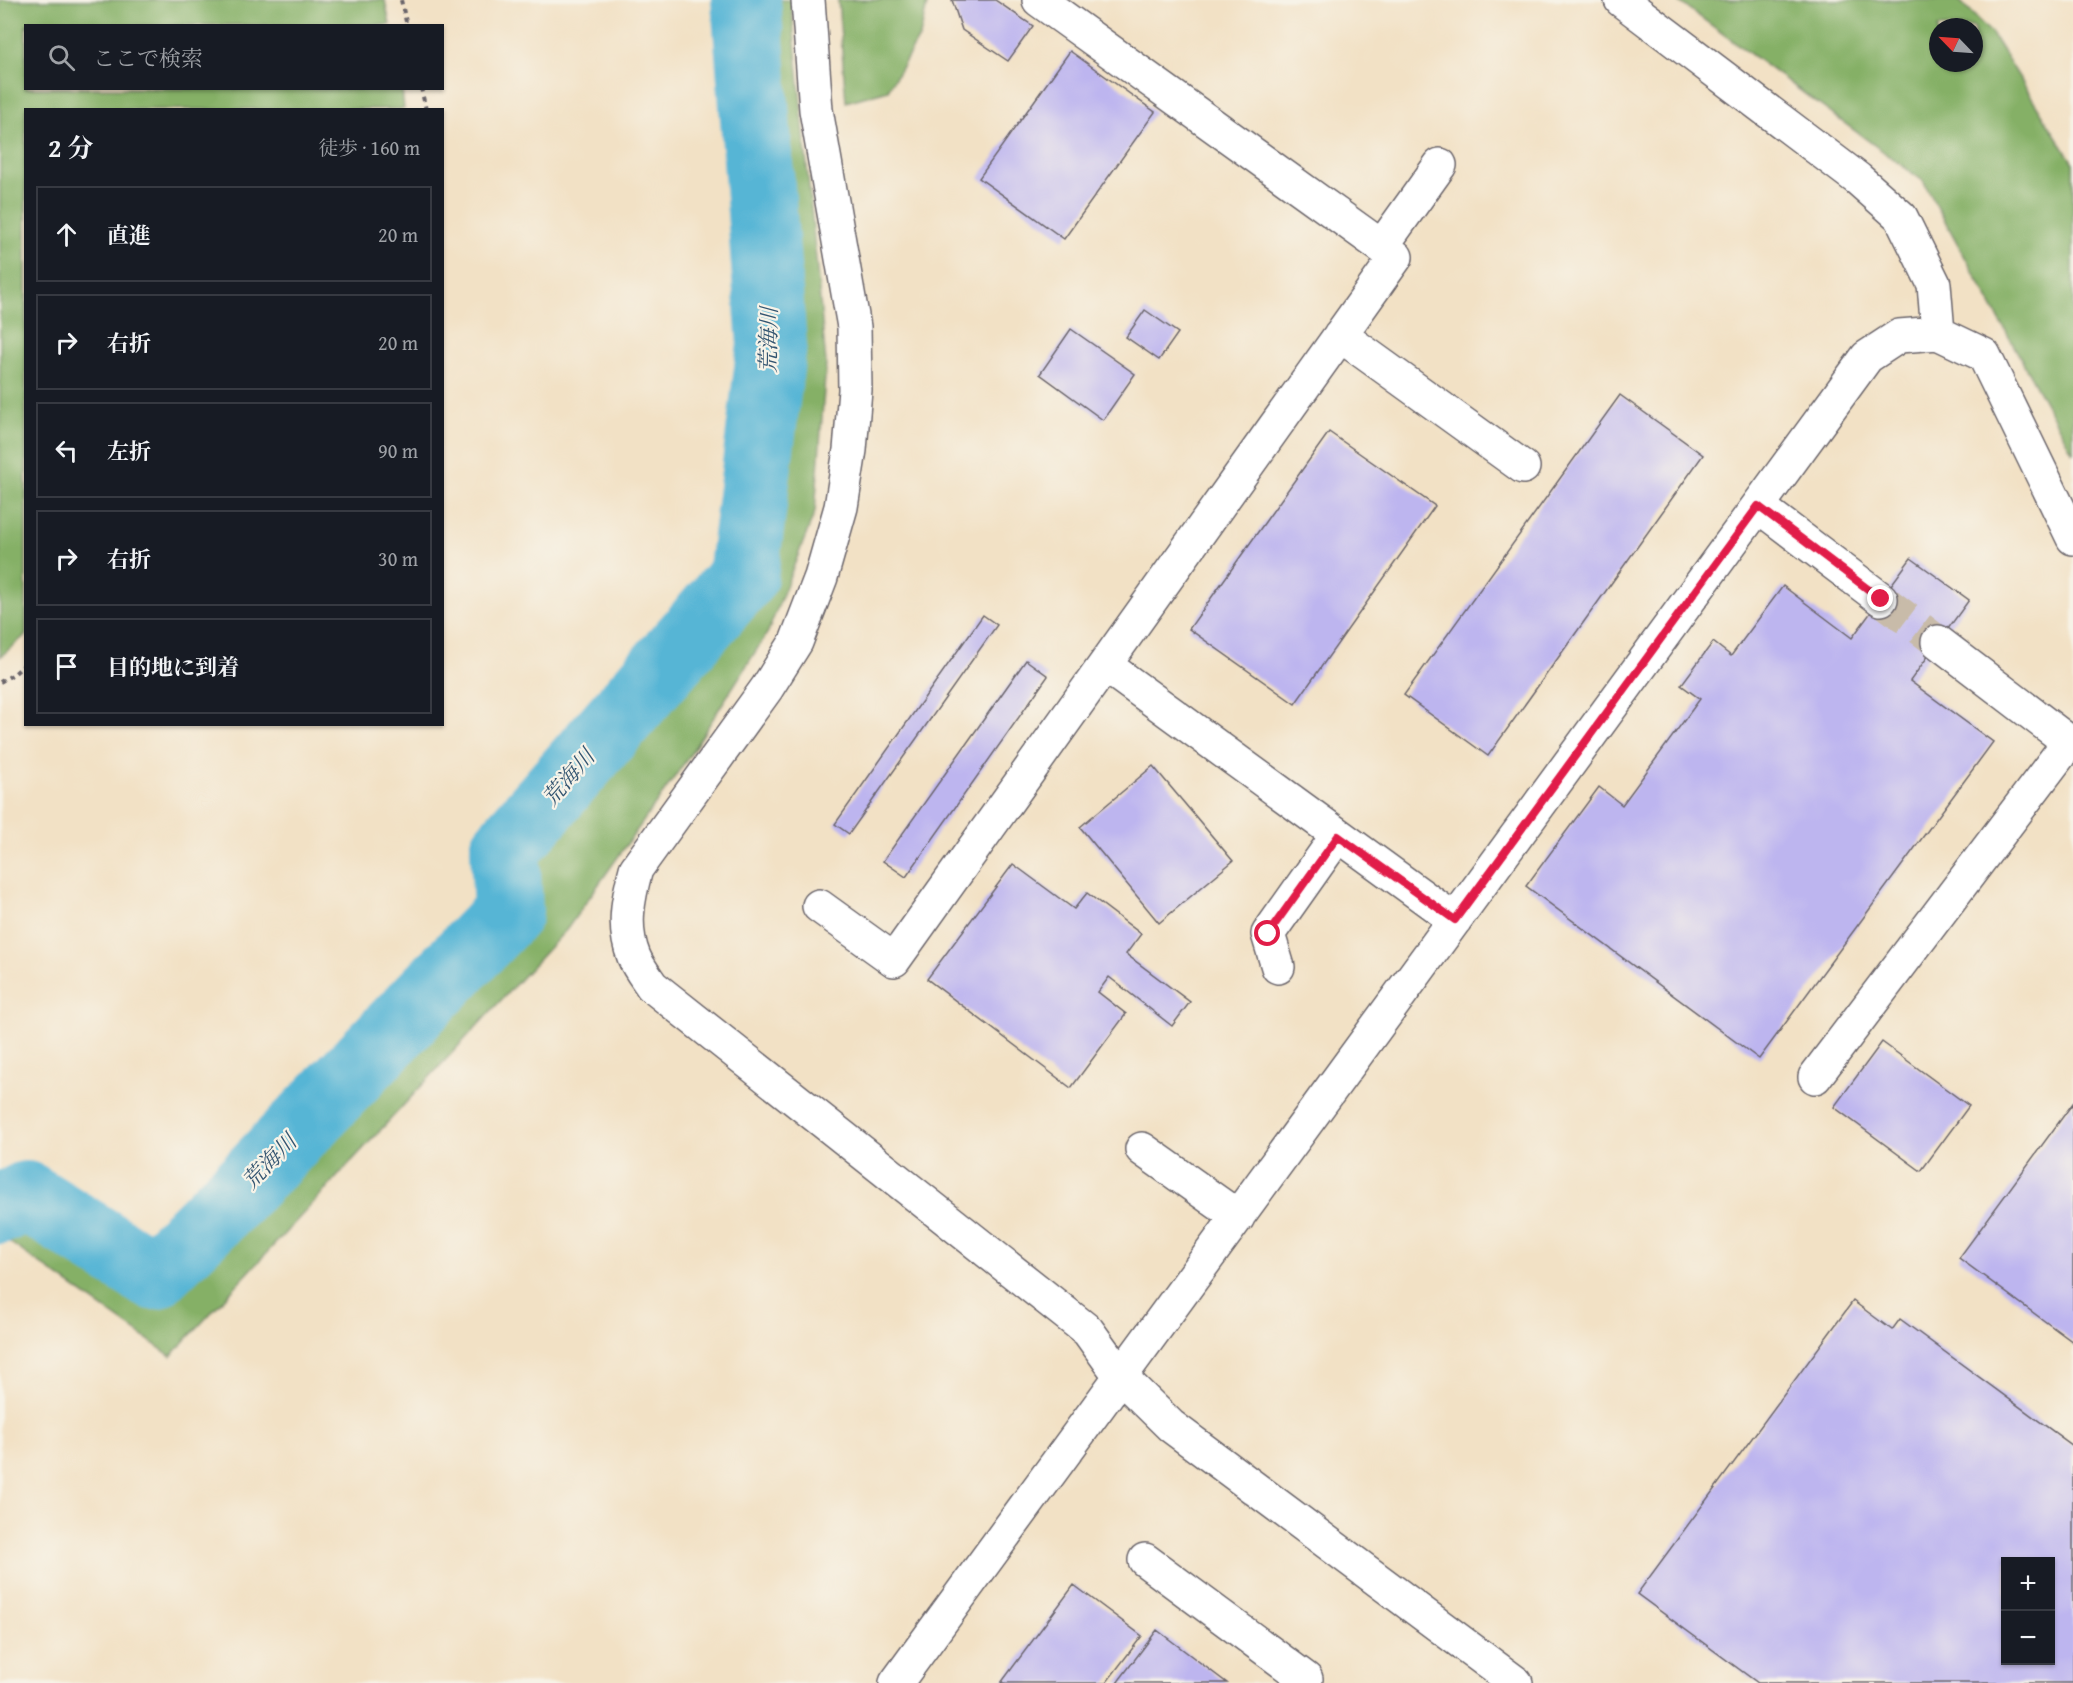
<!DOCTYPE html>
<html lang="ja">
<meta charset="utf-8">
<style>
body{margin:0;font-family:"Gentium Book Plus","Noto Serif JP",serif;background:#242831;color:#f1f3f6}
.controls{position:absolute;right:18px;bottom:18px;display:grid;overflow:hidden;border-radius:0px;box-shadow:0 2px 4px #0004}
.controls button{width:54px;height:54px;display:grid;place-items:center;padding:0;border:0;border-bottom:2px solid #363941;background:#171b24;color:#f1f3f6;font:30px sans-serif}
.compass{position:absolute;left:1929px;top:18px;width:54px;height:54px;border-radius:50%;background:#171b24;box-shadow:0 2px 4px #0004;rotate:295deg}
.stop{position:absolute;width:18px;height:18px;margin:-14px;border:4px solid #e11d48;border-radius:50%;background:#fff}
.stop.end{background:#e11d48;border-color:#fff;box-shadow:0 2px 6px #0008}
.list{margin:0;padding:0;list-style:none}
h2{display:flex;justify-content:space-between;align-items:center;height:78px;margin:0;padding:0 24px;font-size:26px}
h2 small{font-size:20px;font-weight:400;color:#9ea1a6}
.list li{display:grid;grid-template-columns:39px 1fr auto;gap:18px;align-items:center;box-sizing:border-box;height:96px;margin:0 12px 12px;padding:0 12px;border:2px solid #363941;border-radius:0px}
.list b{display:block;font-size:22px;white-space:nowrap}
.list em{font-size:20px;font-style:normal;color:#9ea1a6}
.icon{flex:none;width:33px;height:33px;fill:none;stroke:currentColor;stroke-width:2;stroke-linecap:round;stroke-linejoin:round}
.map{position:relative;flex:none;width:2073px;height:1683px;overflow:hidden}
.search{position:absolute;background:#171b24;box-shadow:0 2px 4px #0004;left:24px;top:24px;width:420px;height:66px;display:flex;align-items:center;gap:15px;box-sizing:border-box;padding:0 21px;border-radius:0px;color:#9ea1a6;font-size:22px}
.panel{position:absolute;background:#171b24;box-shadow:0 2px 4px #0004;left:24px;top:108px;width:420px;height:618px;border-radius:0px}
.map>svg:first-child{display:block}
</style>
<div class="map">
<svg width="2073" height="1683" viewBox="0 0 2073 1683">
<rect width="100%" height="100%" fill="#f7f3e8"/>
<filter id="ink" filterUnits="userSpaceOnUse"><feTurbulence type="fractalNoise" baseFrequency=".0167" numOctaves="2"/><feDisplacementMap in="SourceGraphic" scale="12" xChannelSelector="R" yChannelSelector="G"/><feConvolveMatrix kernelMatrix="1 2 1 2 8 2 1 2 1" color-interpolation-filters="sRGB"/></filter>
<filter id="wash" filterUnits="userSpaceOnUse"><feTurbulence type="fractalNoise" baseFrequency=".008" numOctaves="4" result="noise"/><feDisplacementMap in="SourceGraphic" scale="24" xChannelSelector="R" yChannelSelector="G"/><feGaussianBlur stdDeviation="1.35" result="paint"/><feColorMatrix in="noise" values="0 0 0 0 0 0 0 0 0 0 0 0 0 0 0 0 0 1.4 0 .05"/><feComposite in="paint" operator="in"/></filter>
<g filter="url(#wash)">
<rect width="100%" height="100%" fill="#f2e1c5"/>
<path fill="#85b066" stroke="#546950" stroke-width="1.5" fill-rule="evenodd" d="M0,0h385l5,25 -364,1v62l376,1 2,20 -378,1v525l-26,22z
M750,0h41l35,363 -11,149 -47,120 -80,126 -121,171 -396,427 -166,-117 25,-22 127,76 364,-378 1,-62 231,-276 35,-231z
M838,0h90l-8,36 -32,54 -42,12z
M1677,0h282l33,34 81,129v290l-150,-272zM1938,27h36v36h-36z"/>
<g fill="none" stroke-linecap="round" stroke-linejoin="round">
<path stroke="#56b5d5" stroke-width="70" d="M0,1209l26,-13 127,79 94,-92 261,-271 -3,-63 238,-273 29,-231 -26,-345"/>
</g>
<g id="blocks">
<path fill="#bdb5ef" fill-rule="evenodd" d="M952,0h43l38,26 -25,35 -46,-31z
M1070,51l85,61 -91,127 -85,-61z
M1145,310l33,23 -19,27 -33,-23z
M1071,329l64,45 -32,46 -63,-46z
M1620,395l83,60 -215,301 -84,-61z
M1329,432l106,74 -140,198 -106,-75z
M1911,558l58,42 -59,81 83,61 -234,317 -233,-173 73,-99 23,18 78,-106 -19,-14 32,-43 18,14 52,-70 69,52z
M983,615l14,10 -148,209 -14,-10z
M1026,660l22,16 -142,201 -23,-16z
M1153,766l80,95 -74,62 -79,-96z
M1013,864l61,45 13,-16 54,41 -15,20 64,48 -18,24 -63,-49 -11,15 28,22 -55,74 -144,-109z
M1882,1042l87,64 -48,65 -87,-64z
M2073,1103v239l-114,-84z
M1853,1301l39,29 8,-11 173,127v237h-315l-121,-89zM2006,1562h44v98h-44z
M1074,1585l68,51 -36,47h-105z
M1157,1630l70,53h-110z"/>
</g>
</g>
<g filter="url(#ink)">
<use href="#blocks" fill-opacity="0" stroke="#6b656b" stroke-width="1.5"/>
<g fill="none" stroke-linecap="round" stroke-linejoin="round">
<path stroke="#c8bba9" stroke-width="33" stroke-dasharray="33 16" stroke-linecap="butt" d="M1881,599l57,43"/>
<defs>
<path id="minor" d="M808,0l8,110 38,217 1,63 -5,60 -9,57 -20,70 -25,65 -29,46 -131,181c-8,29 -14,59 -2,88 4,10 12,20 18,29l436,345 33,46 50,49 345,257
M1621,0l237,179 43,38 33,67 4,49
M1382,246l58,-81
M1340,335l183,132
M1758,506l123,93
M1105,665l350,255
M819,906l75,54 502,-703 -357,-257
M1278,967l-10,-33 70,-99
M1815,1077l254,-335 -131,-100
M1142,1149l96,68
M1145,1560l161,119 -3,4
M896,1683l971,-1326 32,-21 39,-3 46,22 89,183"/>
</defs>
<use href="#minor" stroke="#6b656b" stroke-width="36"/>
<path stroke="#6b656b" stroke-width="4" stroke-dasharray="4.5 4.5" stroke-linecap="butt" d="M401,0l6,26
M421,88l5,22
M0,682l14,-8 12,-11"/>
<use href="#minor" stroke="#fff" stroke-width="33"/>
</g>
</g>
<g fill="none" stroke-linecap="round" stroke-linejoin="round" filter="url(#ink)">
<path stroke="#e11d48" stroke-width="8" d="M1268,934l70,-98 117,84 303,-414 123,93"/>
</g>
<g text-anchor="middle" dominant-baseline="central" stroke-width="4.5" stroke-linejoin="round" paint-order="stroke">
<g font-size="22" font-style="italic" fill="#345571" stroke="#f7f3e8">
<text transform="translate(768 340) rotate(-89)">荒海川</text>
<text transform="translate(568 777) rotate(-49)">荒海川</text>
<text transform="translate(269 1161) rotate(-46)">荒海川</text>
</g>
</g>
</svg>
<div class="controls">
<button>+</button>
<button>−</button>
</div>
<svg class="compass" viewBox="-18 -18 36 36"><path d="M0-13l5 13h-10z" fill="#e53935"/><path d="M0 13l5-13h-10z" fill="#9ea1a6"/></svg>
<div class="stop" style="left:1268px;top:934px"></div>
<div class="stop end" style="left:1881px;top:599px"></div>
<div class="search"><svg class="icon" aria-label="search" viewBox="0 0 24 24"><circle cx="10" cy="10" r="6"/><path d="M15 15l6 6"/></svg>ここで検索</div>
<section class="panel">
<h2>2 分<small>徒歩 · 160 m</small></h2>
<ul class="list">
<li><svg class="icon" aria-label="ahead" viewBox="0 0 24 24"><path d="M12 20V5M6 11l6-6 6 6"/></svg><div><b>直進</b></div><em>20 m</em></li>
<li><svg class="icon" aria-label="right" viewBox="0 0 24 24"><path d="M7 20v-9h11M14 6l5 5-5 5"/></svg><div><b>右折</b></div><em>20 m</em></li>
<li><svg class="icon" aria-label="left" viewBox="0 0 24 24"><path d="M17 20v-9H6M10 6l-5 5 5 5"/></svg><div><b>左折</b></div><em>90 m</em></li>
<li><svg class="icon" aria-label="right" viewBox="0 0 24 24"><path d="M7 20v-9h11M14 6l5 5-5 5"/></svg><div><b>右折</b></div><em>30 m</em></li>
<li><svg class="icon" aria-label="arrive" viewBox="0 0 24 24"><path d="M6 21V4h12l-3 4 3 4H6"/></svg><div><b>目的地に到着</b></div></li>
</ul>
</section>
</div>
